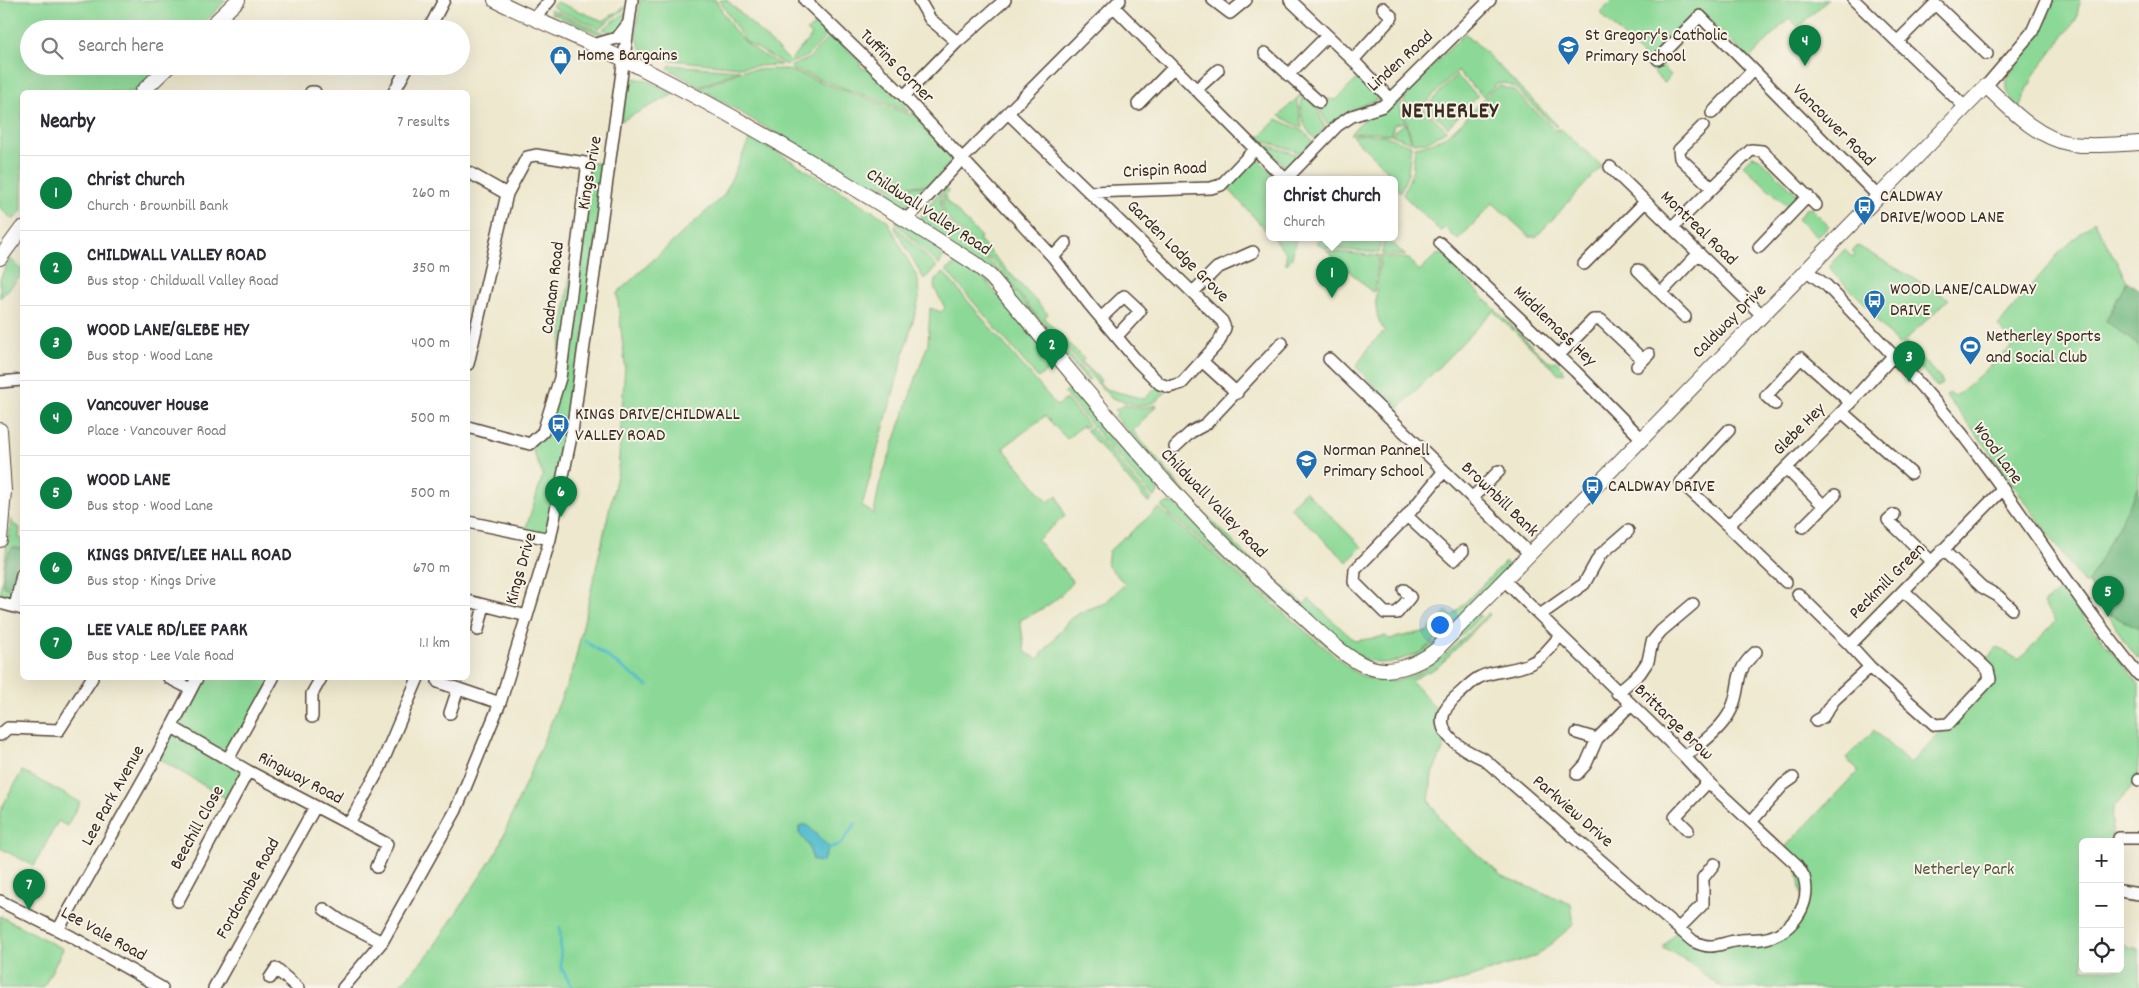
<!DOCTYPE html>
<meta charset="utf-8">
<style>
body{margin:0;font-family:Dekko,sans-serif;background:#f7f7f7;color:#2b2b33}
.controls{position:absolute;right:15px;bottom:15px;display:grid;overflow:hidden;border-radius:8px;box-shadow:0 5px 20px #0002}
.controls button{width:45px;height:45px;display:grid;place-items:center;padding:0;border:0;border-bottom:1px solid #e1e1e2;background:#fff;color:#2b2b33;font:25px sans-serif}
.you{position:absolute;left:1439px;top:624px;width:18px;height:18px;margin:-12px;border:4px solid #fff;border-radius:50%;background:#1a73e8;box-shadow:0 0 0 8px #1a73e833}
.badge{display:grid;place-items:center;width:32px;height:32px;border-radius:50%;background:#0b8043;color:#fff;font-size:16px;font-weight:700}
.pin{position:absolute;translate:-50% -41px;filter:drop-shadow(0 1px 2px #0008)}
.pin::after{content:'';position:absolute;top:26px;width:18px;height:15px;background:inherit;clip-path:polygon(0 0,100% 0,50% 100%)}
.popup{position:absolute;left:1266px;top:176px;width:132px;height:65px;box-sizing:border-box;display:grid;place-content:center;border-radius:8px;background:#fff;filter:drop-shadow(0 1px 4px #0005);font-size:16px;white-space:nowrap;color:#7c7c81}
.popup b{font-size:19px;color:#2b2b33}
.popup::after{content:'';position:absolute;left:50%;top:100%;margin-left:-10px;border:10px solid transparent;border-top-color:#fff}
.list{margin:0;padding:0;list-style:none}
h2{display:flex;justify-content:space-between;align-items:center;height:65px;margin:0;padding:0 20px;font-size:21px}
h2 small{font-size:16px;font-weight:400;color:#7c7c81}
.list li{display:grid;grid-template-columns:32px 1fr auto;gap:15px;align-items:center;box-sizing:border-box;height:75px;padding:0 20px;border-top:1px solid #e1e1e2}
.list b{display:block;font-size:19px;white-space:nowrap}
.list p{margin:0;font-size:16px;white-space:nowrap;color:#7c7c81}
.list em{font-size:16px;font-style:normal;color:#7c7c81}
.icon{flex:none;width:28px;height:28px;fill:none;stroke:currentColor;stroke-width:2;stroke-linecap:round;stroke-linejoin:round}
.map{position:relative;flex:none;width:2139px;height:988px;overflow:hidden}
.search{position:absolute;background:#fff;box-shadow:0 5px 20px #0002;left:20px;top:20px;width:450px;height:55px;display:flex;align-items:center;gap:12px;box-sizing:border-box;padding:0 18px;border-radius:28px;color:#7c7c81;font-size:19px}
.panel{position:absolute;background:#fff;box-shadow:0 5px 20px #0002;left:20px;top:90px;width:450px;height:590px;border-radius:8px}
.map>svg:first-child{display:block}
</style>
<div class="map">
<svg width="2139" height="988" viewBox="0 0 2139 988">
<rect width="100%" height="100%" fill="#f7f3e8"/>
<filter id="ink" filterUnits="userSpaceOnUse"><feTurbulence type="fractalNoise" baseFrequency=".02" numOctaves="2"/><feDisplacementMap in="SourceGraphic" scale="10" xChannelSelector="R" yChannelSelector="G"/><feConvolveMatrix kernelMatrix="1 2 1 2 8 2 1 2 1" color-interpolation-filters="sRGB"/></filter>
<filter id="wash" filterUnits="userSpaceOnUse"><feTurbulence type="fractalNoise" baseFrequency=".0096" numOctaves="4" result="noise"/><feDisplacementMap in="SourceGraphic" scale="20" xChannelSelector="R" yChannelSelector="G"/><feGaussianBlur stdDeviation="1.12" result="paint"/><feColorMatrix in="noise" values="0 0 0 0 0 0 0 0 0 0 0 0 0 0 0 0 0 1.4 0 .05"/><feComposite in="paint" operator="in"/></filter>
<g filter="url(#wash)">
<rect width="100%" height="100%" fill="#eee8ce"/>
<path fill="#8cd997" stroke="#64825a" d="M0,0h226l-27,29h-170v37h133l-25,26h-115v119l-9,9 -13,-12z
M640,0h76c19,36 29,46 65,65l-42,2 -88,-9c-21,-13 -13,-37 -11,-58z
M719,0h8l63,61 22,-26 -5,-4 9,-7h6l9,8 -25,25 -21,8 -40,-24z
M1613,0h215l-30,27 -9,-9 -40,41 -51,-49 -44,48 17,17 -7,8 -17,-17 3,-3 -50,-50z
M2053,0h27l-4,20 -41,53 -16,35c-5,-6 -11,-12 -12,-20 -3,-15 19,-33 26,-46 8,-14 15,-27 20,-42z
M557,2l46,19 22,-14v2l-26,19 -41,-18 -6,-4z
M550,9l50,22 3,2v3l-52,-23z
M626,12l-2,12 -10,11 -11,-6z
M1465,33l6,8 2,-1 85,86 -3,1 -40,-39 -9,-5 -9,1 -14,12 -26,-25 -35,36 25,23 -20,12 -14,1 -10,-33 3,-17z
M831,35l29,26v5l4,3 4,-1 42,42 -1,2 -117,-43 -1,-3 17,-7z
M670,65l70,5 -41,17 -31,-19z
M786,69l125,46 3,-2 38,41 1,6 -24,25 -30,1 -41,-3 -158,-95 44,-18z
M1456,75l22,21 -30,31 -22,-20z
M1360,76l17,18v6c-20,7 -34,13 -49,26l-9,-18 9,-9 8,1z
M632,78l14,2 28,14 -53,27 6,-36z
M1500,86l13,4 42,40 6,-1 41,37 -66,71h-6l-37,-34 -35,37 -13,-12 -5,3 -37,-36 9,-22 3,-26c33,-6 41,-19 64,-43 6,-7 12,-15 21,-18z
M1301,94l-3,9 4,25 -23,-12z
M1304,95l13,13 8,20 -10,11c-12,-11 -18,-29 -11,-44z
M1403,97l-3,11 5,14 -11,2 -3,11 -16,-3 -25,2 13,-14 26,-11z
M1277,119l26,12 10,10 -11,12 -42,-13 -2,-2z
M1406,123l5,19 -19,-7 3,-5z
M1366,134l17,1 28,10 -3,29 -8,18 -5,-5 -1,-8h-5l-2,-9 -35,-34z
M751,136l136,84 31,59 1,20 -57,207 12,8 5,-28 49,-143 2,-35 11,4 4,-4 -11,-21 1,-7 9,-7 113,133 9,-7 22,26 -4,3 -2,-2 -15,13 -22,-23 -42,32 45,54 9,-7 8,21 -28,24 33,37 2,5c-15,20 -30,28 -52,38l5,32 13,7 30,-38 13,-9 24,-9 20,-19 -18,-19 2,-14 15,-14h4l2,-4 29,-25 191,161c57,37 101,-20 138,-56l2,1 -52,53 -27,13 26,29 -2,16 10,20 -13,29 -3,27 17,26 56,49 69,28 3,20 -37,32 -100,32h-1040l34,-37 66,-100 76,-181 45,-199 7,-106 -8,-72 107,-98z
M1263,144l36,11 -10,11h-5l-23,-21z
M1752,156l6,1 39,37 1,5 -9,9 -46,-43z
M1255,160h4l19,19h-8l-1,55 -42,-47z
M585,163h23l-41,292 -17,84 -26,-5 19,-59 -13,-31 21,-31z
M861,185l35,3 31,-2 -23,22 -7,-1z
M945,187l4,4 -4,4 1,5 35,37 -2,3 69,74 -4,4 40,41 -2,3 19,18 -2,3 7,6 38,10 13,-12 9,5 -11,10 -15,4 -29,-8 -79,-88 -31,-40 -57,-55 -2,-25z
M940,192l2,22 -20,-1z
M1806,208h5l18,18 -10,10h-3l-18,-17z
M921,215l24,4 54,52 44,54 -3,3 -119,-106z
M897,219l43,29 3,9 -4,8 -43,-42z
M2094,221l33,60 -21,40 33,25v141l-51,96 -3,2 -104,-145 -35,-44 3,-3 6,4 60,-53 -17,-18 61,-73z
M896,226l41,41 -13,12 -29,-51z
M1272,237h24l-4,21 -6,7v-12z
M1320,237h61l-2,16 -54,-5 -9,-6z
M1384,237h2l20,19 -24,-2z
M1858,246l91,53 -50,47 -24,-28 2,-3 -45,-43 -2,-7 15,-16 8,8 2,-3 -3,-3z
M1327,251l52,5 -5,35 -2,1z
M1443,254l22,16 -4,5 80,80 10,7 5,-1 7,7 1,6 -6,-1 -65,-62 -97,100h-4l3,-7 -4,-8 -9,4 -7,-5 4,-5 -23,-23 14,-22 15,-14c-16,-19 -7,-52 -4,-75l28,3 10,12 17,-16z
M10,258l12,12v5l-22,23v-19z
M957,263h7l16,12 63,72 5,16v7l-10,8 -92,-108z
M1044,326l46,53 -2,2 -47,-51z
M1906,342l34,36 3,6 -6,3 -35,-41z
M1070,387l12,8 76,89v9l-4,5 -90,-105z
M1125,405l16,3 16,-3 -24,26 56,66 56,57 59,50 5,-5 46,42 31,-5 3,3 39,-8 18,-20 6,5 53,-54 4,4 -64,65 -24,21 -27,10 -13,1 -18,-5 -29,-21 -95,-82 -124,-138 2,-4 -2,-3z
M1090,427l62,73 -4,3 -62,-73z
M1305,491l57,56 -15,15 -57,-55z
M1167,503l9,1 50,52 42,38 119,81 89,-60 5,1c-36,35 -77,87 -131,49l-183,-153 -6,-6z
M11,518l2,6 7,4 -1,10 3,1v23l-7,34h-4l-3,3 -8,-7z
M2061,590l78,94v83l-4,17 -22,24 -2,34h-28v127h37v-28l9,6 10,2v39h-417l-38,-29 -21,-11 16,-20 26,19 71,-12 27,-30 -7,-41 -10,-18 72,-75 -12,-13 28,-28 36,34 80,-85 -3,-20 10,-12 22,13 37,-39 -13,-17z
M2108,613l31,16v31l-15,-19z
M198,678h75l-45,81 20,12 -16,31 -76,-45z
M22,771l58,31 -13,24 -9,-5 -24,45 -34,-18v-37z
M0,916l63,33 -20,39h-43z"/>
<path fill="#71b980" stroke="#56724f" d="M2127,281l12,9v56l-33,-25z
M2139,487v142l-31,-16 -20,-30z
M13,547l8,2 1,5 -6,36 -12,-3 -1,-4c1,-13 1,-26 10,-36z"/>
<path fill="#50bbcd" stroke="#467276" d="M802,825h5l22,22 -7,16 -9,-3 -5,-15 -9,-12v-6z"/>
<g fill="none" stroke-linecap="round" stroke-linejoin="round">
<path stroke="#50bbcd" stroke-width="2.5" d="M584,640l64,46
M829,848l12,-4 15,-21
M560,927l1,41 12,20"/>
</g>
</g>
<g filter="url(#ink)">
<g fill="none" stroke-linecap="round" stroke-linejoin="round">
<defs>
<path id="minor" d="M805,0l99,96 149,161 36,47 48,57 23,23 9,3 13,-4 37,-41 6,-14 -3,-7 -213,-207
M919,0l11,19 27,23
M1213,0l17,13 16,-13
M1290,0l63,60 37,39
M1854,0l111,107
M1114,7l171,172
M534,19l16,-19
M429,29l15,-29
M1898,41l37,-37 52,50
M593,45l24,-7 11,-14
M1265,53l54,49
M1658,59l42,-43 178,180
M1353,60l39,-43 -9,-9
M1288,75l39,-39
M1986,86l46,-54 14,-32
M1196,90l22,-20
M311,92h4
M394,92l14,-26
M904,96l53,-54 48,-42
M1138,104l35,-36
M1712,113l41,-43
M1703,126l-24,24 1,8 31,29
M1610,167l152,148
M468,172l39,22
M1286,179l52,-54 14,-9 31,-10 107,-106
M1091,192l120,-4 10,-3 34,-36
M906,220l55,-60 159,-160
M1672,228l79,-78 11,1 54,54
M1440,243l135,128 67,68
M1759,247l49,-51
M1053,257l13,-14
M1584,264l61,-62
M1638,270l47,47
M1807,271l20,15c46,48 93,96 135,148 61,78 113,164 177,241
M1193,292l24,-24 36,-16
M1661,293l38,-40
M1101,318l23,-22 16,15 -23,25
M1559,355l34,-35h8l42,40
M1329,359l201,195
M1203,362l34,31
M468,364l39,-170 20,-37 9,-2 49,8 2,7 -27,208 -17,54 -13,12 -62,-17
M1637,366l12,-12
M0,382l22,-2
M1775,404l-9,-8 35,-38 50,45
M1842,412l69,61
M1729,430l-48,52 47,44 114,-114 52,-57
M1175,447l16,-15 15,-8 76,-81
M1786,468l37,37
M1473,497l26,-26
M1894,515l-6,5 43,41
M1407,516l47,44 9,-9
M468,522l82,17
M1728,526l58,56
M1803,527l32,-32
M1944,551l38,36 16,9 14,13
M1504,580l181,177 23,25 88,82c3,4 6,9 8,13 9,29 -15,59 -43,62 -7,1 -13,0 -20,1 -21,2 -27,12 -48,1l-209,-182c-30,-13 -62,-34 -25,-65 6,-5 14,-14 21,-17 15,-7 34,-6 49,-13 13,-5 22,-18 31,-28
M1404,590l6,7 -13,16h-12l-31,-31 1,-12 52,-54 37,-45
M1798,594l52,51 152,-155
M468,601l59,15
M0,603l22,6
M15,607l7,-32
M1540,615l44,-31 16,-29 28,-24
M478,630l6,-25
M1850,645l20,22 65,58 13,-1 42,-45 -2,-9 -84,-79
M169,678l22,11
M438,682l62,21
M1617,693l23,-20 8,-12 4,-19 9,-11 32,-27
M450,713l8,-24
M312,717v-23l9,-16
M1816,721l7,-4 11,-17 36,-33
M172,727l76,44 101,53 31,-56 38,-90
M0,735l8,-7 51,2 33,-52
M1597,739l33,-34
M1685,757c15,-13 37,-28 46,-47 12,-25 0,-36 25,-58
M228,759l45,-81
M1577,774l9,-10 11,-25 -20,-6
M2139,780v-1
M1751,822l32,-37 10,-7
M349,824l38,20 -10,23
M1688,830l-13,-13 33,-35
M2119,838h20
M2120,891l19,3
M0,901l72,36 90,51
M178,901l70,-130
M324,909l17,12 41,21
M1679,928l24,-24v-26l11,-14
M58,930l98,-173 41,-79
M270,978l6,-9 22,19
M214,988l101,-181
M343,988l39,-46 74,-132 44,-107 27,-87 23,-77 22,-107 60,-432"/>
<path id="major" d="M495,0c48,24 100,44 148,69 114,58 223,125 331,194l17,14c99,116 189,236 307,335 19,17 44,44 68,54 23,10 52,-1 70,-16l550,-564c24,23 52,53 86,58 22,3 45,0 67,-1
M208,29l30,-29
M142,92l27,-26
M0,258l22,-30
M0,430l4,61 -4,49"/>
</defs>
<use href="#minor" stroke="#564638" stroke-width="14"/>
<use href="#major" stroke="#564638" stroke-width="16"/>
<use href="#minor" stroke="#fff" stroke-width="11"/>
<use href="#major" stroke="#fff" stroke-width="14"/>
</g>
</g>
<defs>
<symbol id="school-pin" viewBox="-11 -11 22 30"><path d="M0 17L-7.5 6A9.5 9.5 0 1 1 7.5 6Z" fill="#1f6fb2" stroke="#f7f3e8"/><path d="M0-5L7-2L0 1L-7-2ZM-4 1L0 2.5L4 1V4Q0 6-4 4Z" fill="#fff"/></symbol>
<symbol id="shop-pin" viewBox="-11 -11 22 30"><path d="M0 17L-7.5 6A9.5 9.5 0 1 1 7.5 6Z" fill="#1f6fb2" stroke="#f7f3e8"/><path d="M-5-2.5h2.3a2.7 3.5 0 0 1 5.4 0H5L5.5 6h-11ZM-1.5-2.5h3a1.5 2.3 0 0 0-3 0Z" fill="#fff"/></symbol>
<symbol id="bus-pin" viewBox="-11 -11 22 30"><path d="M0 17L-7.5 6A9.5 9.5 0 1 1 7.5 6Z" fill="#1f6fb2" stroke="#f7f3e8"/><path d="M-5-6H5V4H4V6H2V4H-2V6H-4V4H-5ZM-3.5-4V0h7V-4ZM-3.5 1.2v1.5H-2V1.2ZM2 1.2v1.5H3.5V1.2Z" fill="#fff"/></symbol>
<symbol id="stadium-pin" viewBox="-11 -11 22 30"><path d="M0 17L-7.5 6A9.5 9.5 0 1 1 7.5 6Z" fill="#1f6fb2" stroke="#f7f3e8"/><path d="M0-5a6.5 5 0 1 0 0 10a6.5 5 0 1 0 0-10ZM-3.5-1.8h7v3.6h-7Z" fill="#fff"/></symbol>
</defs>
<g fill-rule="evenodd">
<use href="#school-pin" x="1556" y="34" width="25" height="34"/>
<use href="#shop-pin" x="548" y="44" width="25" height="34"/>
<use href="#bus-pin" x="1852" y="194" width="25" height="34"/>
<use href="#bus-pin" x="1862" y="288" width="25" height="34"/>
<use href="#stadium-pin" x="1958" y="334" width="25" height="34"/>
<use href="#bus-pin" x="546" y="412" width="25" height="34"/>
<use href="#school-pin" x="1294" y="448" width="25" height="34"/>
<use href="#bus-pin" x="1580" y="474" width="25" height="34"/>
</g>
<g text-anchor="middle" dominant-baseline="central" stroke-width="4" stroke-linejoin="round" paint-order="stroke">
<g font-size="18" fill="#3b2a1e" stroke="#f7f3e8" text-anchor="start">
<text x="1585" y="36">St Gregory's Catholic<tspan x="1585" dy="21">Primary School</tspan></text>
<text x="577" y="56">Home Bargains</text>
<text x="1880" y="197">CALDWAY<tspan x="1880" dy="21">DRIVE/WOOD LANE</tspan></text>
<text x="1890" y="290">WOOD LANE/CALDWAY<tspan x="1890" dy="21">DRIVE</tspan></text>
<text x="1986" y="337">Netherley Sports<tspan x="1986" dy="21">and Social Club</tspan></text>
<text x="575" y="415">KINGS DRIVE/CHILDWALL<tspan x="575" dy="21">VALLEY ROAD</tspan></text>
<text x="1323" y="451">Norman Pannell<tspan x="1323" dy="21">Primary School</tspan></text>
<text x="1608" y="487">CALDWAY DRIVE</text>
</g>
<g font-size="18" fill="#3b2a1e" stroke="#f7f3e8">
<text transform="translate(1401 62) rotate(-42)">Linden Road</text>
<text transform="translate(896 67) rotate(45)">Tuffins Corner</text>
<text transform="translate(1833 126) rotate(45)">Vancouver Road</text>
<text transform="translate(1165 171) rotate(-3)">Crispin Road</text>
<text transform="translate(591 173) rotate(-80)">Kings Drive</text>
<text transform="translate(928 213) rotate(33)">Childwall Valley Road</text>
<text transform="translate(1698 229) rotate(44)">Montreal Road</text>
<text transform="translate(1177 252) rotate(45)">Garden Lodge Grove</text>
<text transform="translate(554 288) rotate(-83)">Cadnam Road</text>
<text transform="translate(1730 322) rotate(-45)">Caldway Drive</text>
<text transform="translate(1554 327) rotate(44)">Middlemass Hey</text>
<text transform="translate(1800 430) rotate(-45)">Glebe Hey</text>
<text transform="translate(1997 454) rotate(54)">Wood Lane</text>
<text transform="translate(1499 500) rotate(44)">Brownbill Bank</text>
<text transform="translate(1213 504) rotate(46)">Childwall Valley Road</text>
<text transform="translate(522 569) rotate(-74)">Kings Drive</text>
<text transform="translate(1888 582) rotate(-45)">Peckmill Green</text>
<text transform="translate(1673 723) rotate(44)">Brittarge Brow</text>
<text transform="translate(300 779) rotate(28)">Ringway Road</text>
<text transform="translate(114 796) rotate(-61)">Lee Park Avenue</text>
<text transform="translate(1572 812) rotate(41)">Parkview Drive</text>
<text transform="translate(198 828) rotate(-61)">Beechill Close</text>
<text transform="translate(249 889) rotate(-61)">Fordcombe Road</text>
<text transform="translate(103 935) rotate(29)">Lee Vale Road</text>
</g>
<g font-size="18" fill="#4f563c" stroke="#f7f3e8">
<text x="1964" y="870">Netherley Park</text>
</g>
<g font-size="22" font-weight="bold" letter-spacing="1" fill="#3b2a1e" stroke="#f7f3e8">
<text x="1450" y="112">NETHERLEY</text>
</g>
</g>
</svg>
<div class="controls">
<button>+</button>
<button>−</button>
<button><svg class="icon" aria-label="locate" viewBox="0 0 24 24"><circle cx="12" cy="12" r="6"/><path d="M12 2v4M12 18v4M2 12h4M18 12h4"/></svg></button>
</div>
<div class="you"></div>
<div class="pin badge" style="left:1332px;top:298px">1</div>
<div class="popup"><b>Christ Church</b>Church</div>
<div class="pin badge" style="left:1052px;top:370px">2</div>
<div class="pin badge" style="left:1909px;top:382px">3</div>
<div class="pin badge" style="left:1805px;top:66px">4</div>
<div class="pin badge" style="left:2108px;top:617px">5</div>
<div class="pin badge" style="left:561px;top:517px">6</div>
<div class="pin badge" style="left:29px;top:910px">7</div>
<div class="search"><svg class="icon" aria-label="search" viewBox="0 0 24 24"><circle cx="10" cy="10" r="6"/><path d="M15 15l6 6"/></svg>Search here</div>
<section class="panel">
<h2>Nearby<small>7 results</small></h2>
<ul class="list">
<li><span class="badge">1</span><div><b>Christ Church</b><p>Church · Brownbill Bank</p></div><em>260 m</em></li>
<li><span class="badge">2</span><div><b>CHILDWALL VALLEY ROAD</b><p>Bus stop · Childwall Valley Road</p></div><em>350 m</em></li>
<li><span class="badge">3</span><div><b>WOOD LANE/GLEBE HEY</b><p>Bus stop · Wood Lane</p></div><em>400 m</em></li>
<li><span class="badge">4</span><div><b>Vancouver House</b><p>Place · Vancouver Road</p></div><em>500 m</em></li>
<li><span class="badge">5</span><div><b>WOOD LANE</b><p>Bus stop · Wood Lane</p></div><em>500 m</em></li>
<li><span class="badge">6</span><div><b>KINGS DRIVE/LEE HALL ROAD</b><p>Bus stop · Kings Drive</p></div><em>670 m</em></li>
<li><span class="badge">7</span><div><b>LEE VALE RD/LEE PARK</b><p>Bus stop · Lee Vale Road</p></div><em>1.1 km</em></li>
</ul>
</section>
</div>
